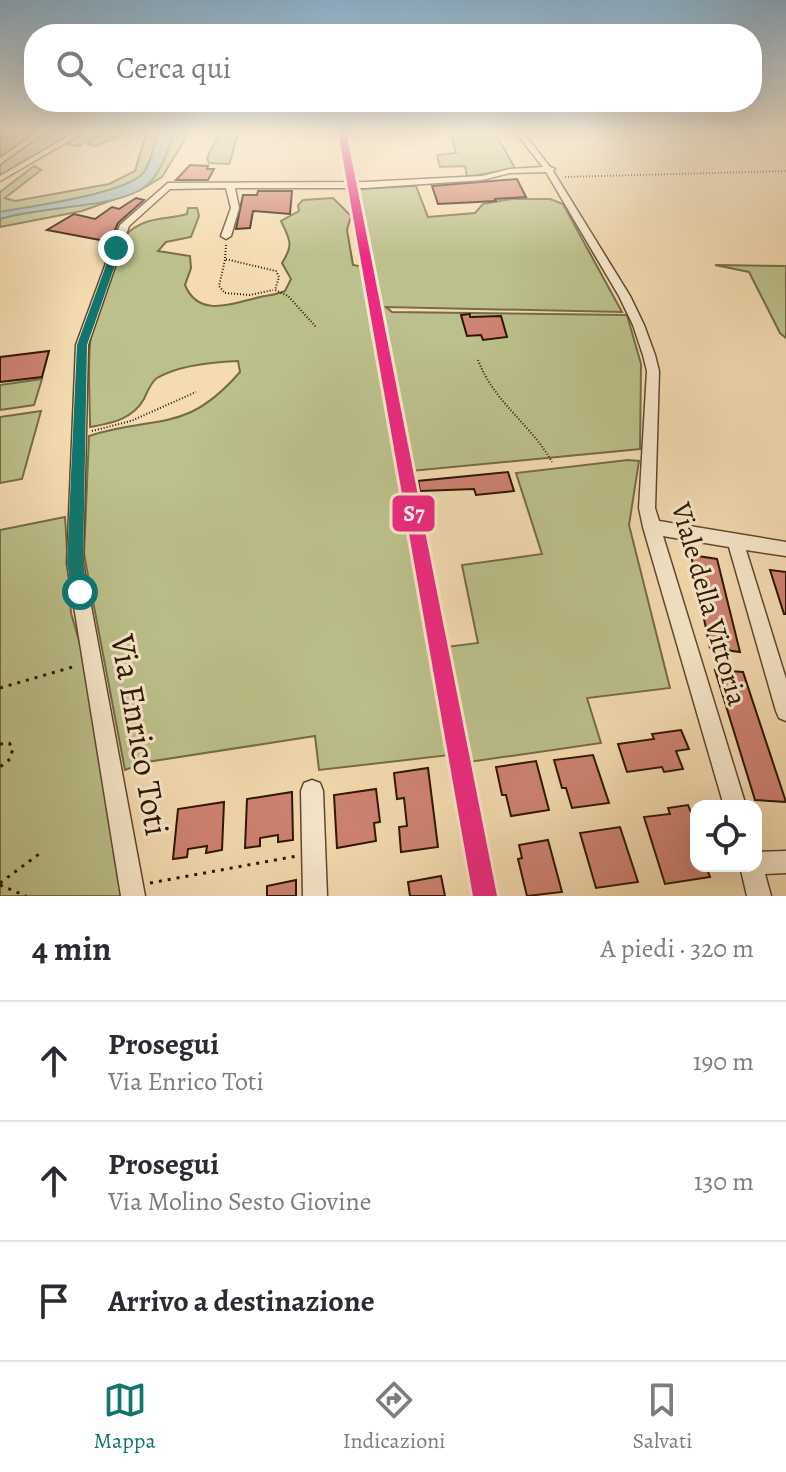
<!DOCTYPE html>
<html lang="it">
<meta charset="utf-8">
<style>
body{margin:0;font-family:Alegreya,serif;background:#f2f2f3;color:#2b2b33}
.controls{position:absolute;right:24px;bottom:24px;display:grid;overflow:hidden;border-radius:16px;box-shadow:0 8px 32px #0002}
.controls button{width:72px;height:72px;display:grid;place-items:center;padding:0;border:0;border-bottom:2px solid #e1e1e2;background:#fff;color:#2b2b33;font:40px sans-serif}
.stop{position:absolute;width:24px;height:24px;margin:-18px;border:6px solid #0f766e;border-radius:50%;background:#fff}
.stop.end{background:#0f766e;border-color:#fff;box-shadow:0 2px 8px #0008}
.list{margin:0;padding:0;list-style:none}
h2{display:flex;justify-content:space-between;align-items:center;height:104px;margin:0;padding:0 32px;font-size:34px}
h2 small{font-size:26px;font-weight:400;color:#7c7c81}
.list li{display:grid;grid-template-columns:52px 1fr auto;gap:24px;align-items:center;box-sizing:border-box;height:120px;padding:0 32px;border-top:2px solid #e1e1e2}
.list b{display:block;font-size:30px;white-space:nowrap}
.list p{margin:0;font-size:26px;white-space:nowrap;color:#7c7c81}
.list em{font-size:26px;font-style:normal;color:#7c7c81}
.icon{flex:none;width:44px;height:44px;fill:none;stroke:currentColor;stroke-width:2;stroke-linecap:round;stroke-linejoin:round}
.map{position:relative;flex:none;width:786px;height:896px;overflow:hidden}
.search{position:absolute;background:#fff;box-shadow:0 8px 32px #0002;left:24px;right:24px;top:24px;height:88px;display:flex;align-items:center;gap:20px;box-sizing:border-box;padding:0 28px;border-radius:32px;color:#7c7c81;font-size:30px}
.sheet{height:464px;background:#fff}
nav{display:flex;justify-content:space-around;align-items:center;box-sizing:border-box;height:112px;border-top:2px solid #e1e1e2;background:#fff;font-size:22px;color:#7c7c81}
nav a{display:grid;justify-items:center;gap:4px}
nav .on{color:#0f766e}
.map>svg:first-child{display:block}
</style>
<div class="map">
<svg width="786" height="896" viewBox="0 0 786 896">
<rect width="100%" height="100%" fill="#f5dbb1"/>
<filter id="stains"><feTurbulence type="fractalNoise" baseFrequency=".0025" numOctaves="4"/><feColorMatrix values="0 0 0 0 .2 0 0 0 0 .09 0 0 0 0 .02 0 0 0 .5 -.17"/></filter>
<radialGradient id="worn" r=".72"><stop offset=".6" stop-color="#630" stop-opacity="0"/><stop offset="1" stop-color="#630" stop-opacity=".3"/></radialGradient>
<path fill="#bcc08b" stroke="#756b47" stroke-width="2" d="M0,131h80l-80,46z
M87,131h17l-6,5 12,-5h21l-35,15 -8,-2 5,-7 -14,9 -15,-2z
M147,131h11c-4,13 -6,30 -14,41 -16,22 -114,34 -144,41v-21l34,-26 7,4 -36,28 10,3 94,-17 26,-13z
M175,131h10l-1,10 -22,36 -22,13 -58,21 -82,16v-8l9,-3 107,-18 39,-23z
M220,131h18l-7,28 -2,5 -20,-1 -2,-5z
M450,131h44l21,37 -48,9 -2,-11 -25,1 -3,-12 19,-2z
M416,186l12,31 47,-4 8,-9 29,-5h38l13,5 59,108 -236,-5 6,5 235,3 14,49 -1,85 -229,22 -56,-282z
M333,198l18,18 -4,14 6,35 12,2 85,488 -131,15 -4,-34 -168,26 -22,8 -41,-216 5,-118c69,-22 96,-1 151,-64l-2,-11c-25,1 -59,4 -81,17 -6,4 -10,14 -13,21 -12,21 -33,24 -54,28 0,-30 -3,-63 1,-93 2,-14 30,-96 39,-103 19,-15 37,-11 57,-17l1,-6h9l2,8 -8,21 -25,5 -8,9 32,5 1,12 -6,17c14,34 49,18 75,12 9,-2 16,-2 25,-6l6,-12 -9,-16c12,-19 8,-23 -1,-42l18,-10 -1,-6 5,-5z
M715,265l71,1v72l-6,-5 -31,-61z
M42,379l-8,26 -34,5v-25z
M41,411l-19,68 -22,4v-66z
M628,460l11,1 -10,64 41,163 -83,10 14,45 -132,19 -23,-115 32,-4 -16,-78 80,-11 -26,-81z
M65,517l6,96 17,59 38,224h-126v-366z"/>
<path fill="#9fb9b5" stroke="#72786e" stroke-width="2" d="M158,131h17c-6,17 -14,43 -29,55 -29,23 -108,20 -146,33v-7c30,-6 128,-18 144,-40 8,-11 10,-28 14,-41z"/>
<path fill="#cf8372" stroke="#2e1603" stroke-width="2" d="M190,165l18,1 -1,3h7l-6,11h-32z
M517,179l9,18 -31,2 1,2 -58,3 -6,-18z
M258,191h34l-2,23 -37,-3 -3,17 -14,1 7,-34h14z
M136,198l8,2 -26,23 -5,12 -8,6 -58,-11 27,-16 21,5 17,-12 7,2z
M470,314v3l31,-1 6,21 -24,3 -2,-5 -14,1 -6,-21z
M49,351l-7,26 -42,5v-25z
M508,472l6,19 -38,4 -2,-6 -54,2 -2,-10z
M691,555l26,4 23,93 -30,-4z
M770,570l16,2v42h-2z
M715,670l28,2 43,130 -31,-2z
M681,730l8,19 -13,2 7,18 -19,3 -2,-5 -35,5 -9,-28 36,-5 -2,-5z
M593,755l16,48 -37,5 -6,-20h-4l-8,-28z
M536,761l13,49 -38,6 -5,-21h-4l-6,-28z
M428,768l10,79 -37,5 -2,-25 8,-1 -3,-28 -7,1 -3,-26z
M376,789l4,33 -6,1 2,18 -39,7 -3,-53z
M292,792l1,48 -15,2v-7l-18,3v8l-15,2 2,-49z
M224,802l-2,48 -16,3 1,-7 -19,3 -1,8 -14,2 5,-50z
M688,805l8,20v41h10l4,11 -45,7 -21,-67 26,-3 -2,-6z
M620,827l18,55 -42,6 -16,-55z
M548,840l14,52 -35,4 -9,-37 4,-1 -3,-13z
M441,876l4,20h-35l-2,-14z
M296,880v16h-29v-10z"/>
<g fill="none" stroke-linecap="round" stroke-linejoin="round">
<defs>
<path id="minor" d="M38,131h8l-46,33v-6z
M77,131h9l-86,50v-5z
M514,131h8l28,36 5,2 -2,2 77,125 14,29 11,30 4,16 -4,137 4,13 127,21v14l-40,-6 40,129v42l-7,-3 -3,-7 -47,-164 -66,-11 83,270h-22l-81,-279 -4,-19 8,-137 -4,-16 -10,-30 -14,-29 -73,-124 -36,1 -28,7 -117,8h-130l4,20 -8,28 -5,3 -5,-3 10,-28 -5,-20 -56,1 -41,37 -41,119 -5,218 62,333h-24l-54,-333 9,-218 44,-120 48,-42 197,-1 117,-6 28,-7 33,-2z
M312,780l8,3 3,8 4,105h-24l-2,-105 3,-8z
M786,851v22l-21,1 6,22h-24l-7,-30h16v-14z"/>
</defs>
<use href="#minor" stroke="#60472e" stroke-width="3"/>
<path stroke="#2e1603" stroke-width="2" stroke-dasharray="1 2" stroke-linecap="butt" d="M565,177l221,-6
M226,245l-1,14 51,12 3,6 -4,13 13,6 28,31
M225,260l-6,26 6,7 25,2 23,-5
M478,360c17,44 52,63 74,102
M92,431l39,-10 65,-29"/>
<path stroke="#2e1603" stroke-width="3" stroke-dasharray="3 6" stroke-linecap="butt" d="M0,688l76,-22
M0,744l9,-1 4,5 -3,11 -10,8
M0,883l39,-29
M150,883l147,-27
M0,885l26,11"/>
<use href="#minor" fill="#f8e8cc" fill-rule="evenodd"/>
<defs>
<path id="rail-1" d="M338,131h8l151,765h-24z"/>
</defs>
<use href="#rail-1" stroke="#f8e8cc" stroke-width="6"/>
<use href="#rail-1" fill="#ed2a81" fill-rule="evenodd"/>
</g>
<linearGradient id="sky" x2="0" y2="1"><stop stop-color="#8bb6d4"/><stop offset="0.51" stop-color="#faefdc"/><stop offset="1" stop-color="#faefdc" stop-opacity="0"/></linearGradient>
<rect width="786" height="256" fill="url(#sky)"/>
<path fill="#0f766e" d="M113,246l8,2 -34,97 -4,218 5,29 -8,8 -8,-8 -5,-29 10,-218z"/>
<g text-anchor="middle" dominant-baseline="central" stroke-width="6" stroke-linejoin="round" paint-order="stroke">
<g font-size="28" fill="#2e1603" stroke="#f8e8cc">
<text transform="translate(709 604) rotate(74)">Viale della Vittoria</text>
</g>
<g font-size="34" fill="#2e1603" stroke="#f8e8cc">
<text transform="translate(140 735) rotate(80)">Via Enrico Toti</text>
</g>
</g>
<rect stroke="#f8e8cc" stroke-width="3" x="391" y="494" width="45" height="39" rx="8" fill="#ed2a81"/>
<g font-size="22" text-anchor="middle" font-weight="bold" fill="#fff">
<text x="414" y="521">S7</text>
</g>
<rect width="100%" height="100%" filter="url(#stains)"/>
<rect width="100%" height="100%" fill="url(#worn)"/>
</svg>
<div class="controls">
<button><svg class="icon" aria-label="locate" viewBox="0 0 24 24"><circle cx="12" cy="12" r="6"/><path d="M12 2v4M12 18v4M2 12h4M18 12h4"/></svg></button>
</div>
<div class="stop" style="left:80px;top:592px"></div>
<div class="stop end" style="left:116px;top:248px"></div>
<div class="search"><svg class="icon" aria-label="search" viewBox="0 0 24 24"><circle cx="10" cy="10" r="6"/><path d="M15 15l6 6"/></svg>Cerca qui</div>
</div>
<section class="sheet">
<h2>4 min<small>A piedi · 320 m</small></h2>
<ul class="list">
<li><svg class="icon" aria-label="ahead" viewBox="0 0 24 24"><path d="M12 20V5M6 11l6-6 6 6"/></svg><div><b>Prosegui</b><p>Via Enrico Toti</p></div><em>190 m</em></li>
<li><svg class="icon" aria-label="ahead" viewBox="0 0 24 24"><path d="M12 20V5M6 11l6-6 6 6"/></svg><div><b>Prosegui</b><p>Via Molino Sesto Giovine</p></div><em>130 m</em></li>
<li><svg class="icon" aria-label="arrive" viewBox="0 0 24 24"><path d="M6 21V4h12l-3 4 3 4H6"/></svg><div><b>Arrivo a destinazione</b></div></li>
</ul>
</section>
<nav>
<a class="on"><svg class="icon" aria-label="map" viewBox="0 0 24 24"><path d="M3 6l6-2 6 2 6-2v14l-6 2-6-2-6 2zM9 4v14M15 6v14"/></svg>Mappa</a>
<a><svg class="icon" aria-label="directions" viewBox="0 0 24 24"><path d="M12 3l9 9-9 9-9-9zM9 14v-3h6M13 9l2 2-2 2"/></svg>Indicazioni</a>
<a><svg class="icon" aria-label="saved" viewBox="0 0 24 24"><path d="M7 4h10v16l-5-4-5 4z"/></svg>Salvati</a>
</nav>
